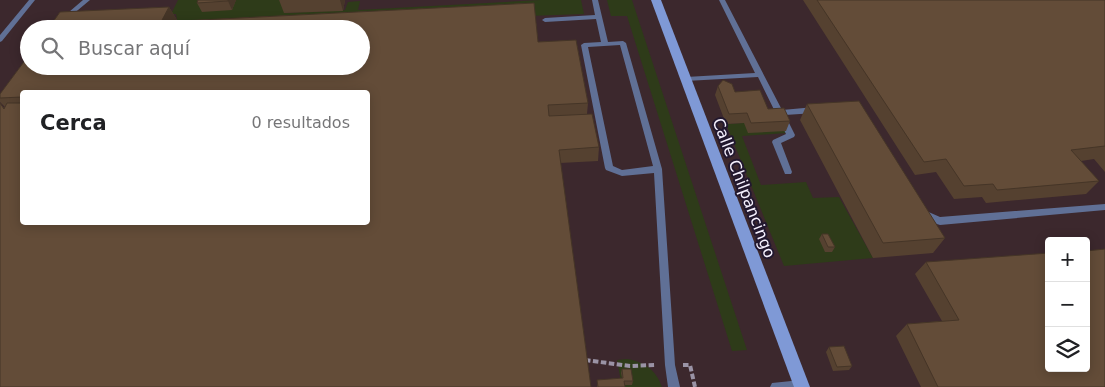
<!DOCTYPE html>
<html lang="es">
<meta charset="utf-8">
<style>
body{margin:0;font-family:"DejaVu Sans",sans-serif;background:#f2f2f2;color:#202124}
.controls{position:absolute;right:15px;bottom:15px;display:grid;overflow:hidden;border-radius:5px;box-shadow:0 2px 12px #0003}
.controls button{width:45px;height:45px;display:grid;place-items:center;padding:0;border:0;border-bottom:1px solid #e0e0e0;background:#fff;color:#202124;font:25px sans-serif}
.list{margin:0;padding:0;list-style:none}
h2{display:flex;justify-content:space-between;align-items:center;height:65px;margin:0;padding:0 20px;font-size:21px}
h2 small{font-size:16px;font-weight:400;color:#757577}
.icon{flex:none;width:28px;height:28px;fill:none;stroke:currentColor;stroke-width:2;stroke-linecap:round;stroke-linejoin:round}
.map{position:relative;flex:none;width:1105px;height:387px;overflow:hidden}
.search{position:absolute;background:#fff;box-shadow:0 2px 12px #0003;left:20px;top:20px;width:350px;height:55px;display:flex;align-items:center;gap:12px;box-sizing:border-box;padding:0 18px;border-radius:28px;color:#757577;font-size:19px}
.panel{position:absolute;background:#fff;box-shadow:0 2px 12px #0003;left:20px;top:90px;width:350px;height:135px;border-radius:5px}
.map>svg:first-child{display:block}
</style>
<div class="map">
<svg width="1105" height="387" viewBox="0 0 1105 387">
<rect width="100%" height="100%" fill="#2b2239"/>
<path fill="#3c282d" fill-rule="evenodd" d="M0,0h1105v387h-1105zM29,29h332v37h-332zM22,92h346v130h-346zM1049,241h37v127h-37z"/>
<path fill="#2e3b19" d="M178,0h111l-4,13 60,-3 3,-8 12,-1 -2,9 182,-10h41l3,14 -412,15 5,-9 -1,-6h-5z
M607,0h25l115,350 -15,1 -105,-335h-16z
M744,123l42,8 1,2 -45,3 19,49 45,-3 7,16 26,-1 34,61 -89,8 -58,-142z
M627,359c18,3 29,11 35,28h-40l-5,-27z"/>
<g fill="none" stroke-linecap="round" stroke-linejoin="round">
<path stroke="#9a93a5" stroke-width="4" stroke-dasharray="5.5 2.5" stroke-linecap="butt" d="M585,360l45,6 25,-1
M683,365h7l5,22"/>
<path fill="#607096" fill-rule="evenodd" d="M29,0h6l-33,41 -2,1v-7z
M83,0h7l-24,20h-4v-2z
M592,0h6l10,42 15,-1 3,2 36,126 13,196 5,22h-12l-3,-22 -11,-192 -32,3 -16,-6 -1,-2 -24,-123 3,-2 17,-1 -5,-23 -51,3 -3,-2 3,-2 50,-3zM620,45l33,121 -31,4 -9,-4 -25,-119z
M719,0h6l57,110 33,-3 4,3 -4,3 -30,2 10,20 -1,2 -13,6 11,29 -1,2h-6l-13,-32 1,-2 13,-6 -28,-57 -72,4 -4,-2 4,-2 69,-4z
M1105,204v6l-165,15 -13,-4 -7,-7 1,-3 3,-1 16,7z
M801,380l4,1 2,4 -1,2h-36l2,-4z"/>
<path fill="#7f99d6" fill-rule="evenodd" d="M651,0h10l149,387h-16z"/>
</g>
<path fill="#554130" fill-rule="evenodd" d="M236,0l-4,10 -30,2 -5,-9z
M279,0h66l-2,11 -59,2z
M803,0h302v172l-11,-13 -13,2 18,20 -13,13 -100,9 -4,-6 -28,2 -18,-27 -21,3z
M534,3l4,39 38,-2 12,63 -1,11h5l7,33 -1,14 -38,2 31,224h-591v-284l4,5 1,-1 -5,-5v-8l29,-39v11h332v-37h-313l12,-17 109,-5 8,13 -1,1zM22,92h346v130h-346z
M718,86l17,6 33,17 22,12 -4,10 -38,2 -4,-10 -18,1 -11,-29z
M807,104l138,134 -12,15 -60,5 -73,-138z
M822,234l13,13 -3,5h-7l-6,-13z
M926,262l179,125h-184l-25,-51 11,-12 35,-3 -27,-47z
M829,347l23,19 -3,4 -16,1 -7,-19z
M622,369l11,12 -1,4h-7v2h-28v-7l25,-2 -1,-5z"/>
<path fill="#453527" d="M228,0h8l-4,10 -4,-9z
M340,0h5l-2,11z
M169,7l8,13 -5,9 -11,-7z"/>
<path fill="#634c38" stroke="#453527" d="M198,0h30v1l-31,2z
M817,0h288v146l-34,4 28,31 -102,9 -4,-6 -29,2 -18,-27 -22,3z
M534,3l4,39 38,-2 12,63 -40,2 1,11 43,-2 7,33 -40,3 32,237h-591v-284l4,6 3,-6h15v119h346v-130h-346v5l-22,1v-4l29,-39v11h332v-37h-313l12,-17 109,-5 -8,15z
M723,80l9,4 3,8 25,-2 8,19 16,-1 6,13 -39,2 -4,-10 -18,1 -11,-28z
M859,101l86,137 -62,5 -76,-139z
M822,234h6l7,13h-7z
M1105,249v138h-167l-31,-63 52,-4 -33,-58 123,-9v115h37v-117z
M844,346l8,20 -15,1 -8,-20z
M622,369h9l2,12h-9l1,6h-27l-1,-7 26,-2z"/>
<g text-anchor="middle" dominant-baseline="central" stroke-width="4" stroke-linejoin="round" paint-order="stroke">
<g font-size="16" fill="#f6f1fe" stroke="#22182f">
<text transform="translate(744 188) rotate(69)">Calle Chilpancingo</text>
</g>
</g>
</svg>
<div class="controls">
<button>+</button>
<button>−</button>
<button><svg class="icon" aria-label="layers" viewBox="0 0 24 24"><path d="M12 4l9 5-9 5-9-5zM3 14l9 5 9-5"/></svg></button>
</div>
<div class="search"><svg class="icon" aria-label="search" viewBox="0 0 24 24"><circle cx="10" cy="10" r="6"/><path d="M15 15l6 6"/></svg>Buscar aquí</div>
<section class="panel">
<h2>Cerca<small>0 resultados</small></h2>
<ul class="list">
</ul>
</section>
</div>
